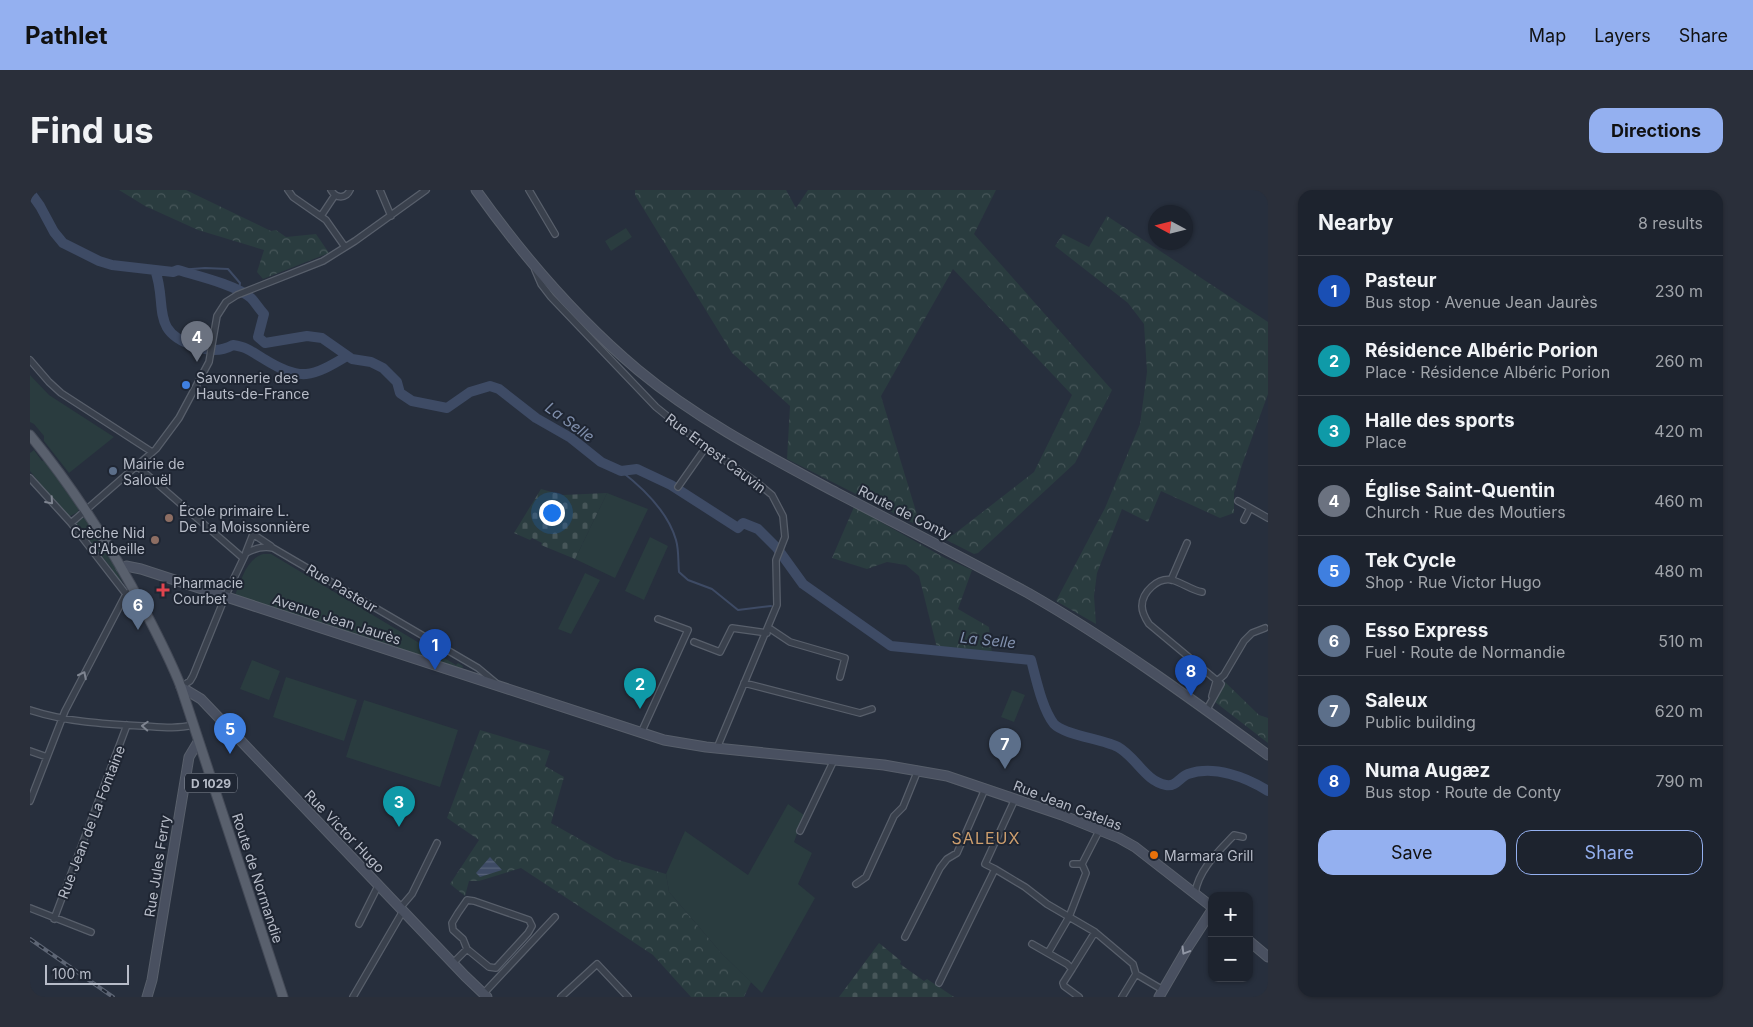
<!DOCTYPE html>
<meta charset="utf-8">
<style>
body{margin:0;font-family:Inter,sans-serif;background:#2a2f3a;color:#f1f3f6}
.controls{position:absolute;right:15px;bottom:15px;display:grid;overflow:hidden;border-radius:10px;box-shadow:0 1px 4px #0004}
.controls button{width:45px;height:45px;display:grid;place-items:center;padding:0;border:0;border-bottom:1px solid #3b404a;background:#1d232e;color:#f1f3f6;font:25px sans-serif}
.compass{position:absolute;left:1118px;top:15px;width:45px;height:45px;border-radius:50%;background:#1d232e;box-shadow:0 1px 4px #0004;rotate:277deg}
.scale{position:absolute;left:15px;bottom:12px;width:84px;box-sizing:border-box;padding-left:5px;border:2px solid #b7bcc8;border-top:0;font-size:14px;line-height:18px;white-space:nowrap;color:#b7bcc8;-webkit-text-stroke:4px #1f2633;paint-order:stroke}
.you{position:absolute;left:521px;top:322px;width:18px;height:18px;margin:-12px;border:4px solid #fff;border-radius:50%;background:#1a73e8;box-shadow:0 0 0 8px #1a73e833}
.badge{display:grid;place-items:center;width:32px;height:32px;border-radius:50%;background:#94b0f0;color:#fff;font-size:16px;font-weight:700}
.pin{position:absolute;translate:-50% -41px;filter:drop-shadow(0 1px 2px #0008)}
.pin::after{content:'';position:absolute;top:26px;width:18px;height:15px;background:inherit;clip-path:polygon(0 0,100% 0,50% 100%)}
.list{margin:0;padding:0;list-style:none}
h2{display:flex;justify-content:space-between;align-items:center;height:65px;margin:0;padding:0 20px;font-size:21px}
h2 small{font-size:16px;font-weight:400;color:#a0a4aa}
.list li{display:grid;grid-template-columns:32px 1fr auto;gap:15px;align-items:center;box-sizing:border-box;height:70px;padding:0 20px;border-top:1px solid #3b404a}
.list b{display:block;font-size:19px;white-space:nowrap}
.list p{margin:0;font-size:16px;white-space:nowrap;color:#a0a4aa}
.list em{font-size:16px;font-style:normal;color:#a0a4aa}
.actions{display:flex;gap:10px;padding:15px 20px}
.actions a{flex:1;padding:11px 0;border:1px solid #94b0f0;border-radius:15px;text-align:center;font-size:18px;color:#94b0f0}
.actions .main{background:#94b0f0;color:#111}
.map{position:relative;flex:none;width:1238px;height:807px;overflow:hidden;border-radius:15px}
header{display:flex;align-items:center;gap:30px;box-sizing:border-box;height:70px;padding:0 25px;background:#94b0f0;color:#111}
header strong{font-size:24px}
nav{display:flex;gap:28px;margin-inline-start:auto;font-size:18px}
.intro{display:flex;align-items:center;justify-content:space-between;box-sizing:border-box;height:120px;padding:0 30px}
h1{margin:0;font-size:35px}
.button{padding:12px 22px;border-radius:15px;background:#94b0f0;color:#111;font-size:18px;font-weight:700}
main{display:flex;gap:30px;padding:0 30px}
aside{flex:1;background:#1d232e;border-radius:15px;box-shadow:0 1px 4px #0004}
.map>svg:first-child{display:block}
</style>
<header>
<strong>Pathlet</strong>
<nav><a>Map</a><a>Layers</a><a>Share</a></nav>
</header>
<div class="intro"><h1>Find us</h1><a class="button">Directions</a></div>
<main>
<div class="map">
<svg width="1238" height="807" viewBox="0 0 1238 807">
<defs>
<pattern id="forest-crowns" width="20" height="18" patternUnits="userSpaceOnUse" patternTransform="scale(1.25)"><rect width="20" height="18" fill="#2a3c3f"/><path d="M2 6a3 3 0 1 1 6 0M12 15a3 3 0 1 1 6 0" fill="none" stroke="#475659"/></pattern>
<pattern id="cemetery-stones" width="16" height="16" patternUnits="userSpaceOnUse" patternTransform="scale(1.25)"><rect width="16" height="16" fill="#2a3c3f"/><path d="M2 7V4a2 2 0 0 1 4 0v3zM10 15v-3a2 2 0 0 1 4 0v3z" fill="#475659"/></pattern>
<pattern id="water-rules" width="6" height="5" patternUnits="userSpaceOnUse" patternTransform="scale(1.25)"><rect width="6" height="5" fill="#3e4b65"/><path d="M0 2.5h6" fill="none" stroke="#58637a"/></pattern>
</defs>
<rect width="100%" height="100%" fill="#272f3d"/>
<path fill="#2a3c3f" d="M596,38l6,9 -21,14 -6,-10z
M0,185l19,20 65,42 -45,36 -25,-32v-5l-10,-12 -4,-2z
M4,260l8,11 2,-1 34,44v8l-10,5 -4,-3 -34,-43v-18z
M577,303l41,16 -33,69 -40,-19z
M52,328l5,1 20,31 15,32h-2l-9,-11 1,-2 -22,-28h-2l-12,-13v-4z
M620,347l18,9 -24,54 -19,-9z
M233,364h8l185,111 2,-2 5,3 -1,4 -227,-75c6,-14 11,-36 28,-41z
M555,383l15,7 -29,54 -13,-5z
M222,470l28,11 -11,29 -29,-11z
M256,487l71,23 -13,41 -71,-24z
M982,500l13,5 -11,27 -13,-5z
M334,510l94,30 -18,57 -94,-30z
M758,614l16,11 -10,27 18,11 -14,31 17,14 -53,95 -40,-39 -53,-62 -3,-18 19,-43 63,44z"/>
<path fill="url(#forest-crowns)" fill-rule="evenodd" d="M89,0h67l85,41 5,-1 10,7 30,-3 13,19 -66,26 -6,-7 7,-22 -66,-20 -53,-24z
M605,0h151l10,18 12,-18h188l-22,44 138,156 -37,73 -97,90 -4,1 -187,-95 3,-53 -58,-53 -97,-158zM923,79l119,126 -38,77 -81,63 -35,-17 -37,-122z
M1077,26l161,106v72l-26,71 -8,28v20l-14,5 -59,-27 -13,31 -26,-13 -25,64 -3,23 2,28 -40,-23 49,-93 35,-84 7,-52 -3,-48 -16,-21 -73,-57 8,-12 26,13z
M824,317l91,51 27,12 -14,39 31,18 3,27 -55,-6 -18,-72 -13,-11 -19,-3 -20,7 -35,-11z
M1195,492l34,33 9,3v25l-53,-41z
M450,540l70,21 -5,15 19,11 -13,46 64,36 51,15 3,18 53,62 29,28 -7,15h-53l-38,-42 -132,-87 -42,13h-10l-4,15 -15,-12 29,-44 -32,-22z"/>
<path fill="url(#cemetery-stones)" d="M511,299l22,6 44,-2 -32,66 -34,-14 1,-2 -10,-5 -2,2 -16,-7z
M849,753l22,18 -1,3 24,17 3,-2 27,18h-115z"/>
<path fill="url(#water-rules)" d="M460,667l12,13 -22,7 -4,-4z"/>
<g fill="none" stroke-linecap="round" stroke-linejoin="round">
<path stroke="#3e4b65" stroke-width="2" d="M148,80l27,-2 23,1 12,14 -1,7
M591,281c22,17 47,41 55,69 3,10 2,22 3,32l9,8 24,9 26,21 33,-4"/>
<path stroke="#3e4b65" stroke-width="10" d="M0,2l10,14 14,26 9,11 36,18 13,4 61,7 5,-2c20,6 58,15 73,28 5,5 8,11 13,16l-6,23 7,6 42,-7 15,2 30,21 19,3 12,6 14,14 3,11 12,8 35,7 23,-16 20,-6 9,3 37,29 35,20 30,24 20,9 16,-2 34,16 67,43 5,-5 15,6 19,19 26,36 88,62 140,14c5,18 11,49 23,64 10,11 49,15 64,23 18,10 27,34 48,38 10,2 14,-8 22,-11 26,-9 58,3 80,17
M125,80c13,34 -6,62 40,76 14,5 25,6 38,-1 17,3 17,6 31,14 37,23 48,18 83,-3"/>
<defs>
<path id="street" d="M258,0l5,7 33,23 19,27
M301,0c5,9 15,9 19,0
M350,0l11,26
M499,0l26,44
M291,26l14,-21
M505,80l6,14 10,13 105,110 47,38 52,36 17,14 11,21 2,21 -9,23 1,45 -60,143
M0,170l19,22 12,11 91,59
M107,276l106,92
M0,288l41,45 55,71
M648,297l28,-40
M1208,311l30,17
M1214,330l6,-12
M41,333l85,-74 23,-31 30,-56 8,-46 9,-14 11,-7 86,-34 32,-20 71,-51
M216,362l7,-18 18,12
M1141,390l16,-37
M1172,402c-11,-2 -19,-9 -30,-12 -14,-3 -30,12 -30,26 0,7 3,12 7,18l72,60 -15,27
M739,438l21,14 55,16 -5,19
M664,452l26,10 12,-24 35,5
M714,493l116,30 12,-4
M151,497l9,-6 3,-5 32,-79 21,-44c9,-5 17,-7 27,-5l205,120 18,15
M1182,506l4,-14 8,-7 20,-34 8,-8 13,-5
M0,520c36,12 76,14 114,16 16,1 33,3 49,-1
M611,543l47,-103 -30,-11
M0,561l17,6
M0,611l35,-90 61,-117 8,-4
M770,641l34,-71
M1052,674l18,-35
M965,679l30,18 22,17 48,28 38,32 3,10 -14,23
M826,694l10,-7 28,-61 9,-9 15,-37
M1165,703c4,-24 23,-41 39,-58l9,2
M437,710l7,1 55,19 3,6 -4,7 -32,35 -7,-1 -22,-18 -4,-10 -10,-9 -1,-7 6,-10z
M0,718l61,24
M370,718l12,-14 25,-51
M24,729l73,-194
M329,734l19,-38
M875,747l35,-69 7,-9 10,-6 28,-64
M1002,754l35,20 5,5 -9,14 1,3 15,11
M1018,763l21,-36 17,-44 -4,-9h-9
M423,773l14,-14
M1042,779l23,-37
M1106,784l27,16
M909,793l56,-114 -10,-5 30,-65
M454,803l71,-76
M323,807l50,-86
M531,807l36,-33 31,33"/>
<path id="secondary" d="M446,0c47,66 99,127 162,180 60,50 130,86 199,123 64,33 128,66 191,100 84,48 162,105 240,162
M91,378l5,-2 15,3 523,171 42,7 178,18 63,11 115,39 57,23 16,9 77,60
M151,497l20,12 264,277 22,21
M1219,751l19,16
M117,807l5,-17 37,-223 9,-15
M1129,807l29,-50 24,-37"/>
<path id="primary" d="M0,245c45,55 82,113 115,176 13,25 26,50 36,76l102,310"/>
</defs>
<use href="#street" stroke="#585f6b" stroke-width="8"/>
<use href="#secondary" stroke="#585f6b" stroke-width="11"/>
<use href="#primary" stroke="#444a57" stroke-width="11"/>
<use href="#street" stroke="#3a414d" stroke-width="5.5"/>
<use href="#secondary" stroke="#495060" stroke-width="9"/>
<use href="#primary" stroke="#59606d" stroke-width="9"/>
<defs>
<path id="rail" d="M0,749l83,58"/>
</defs>
<use href="#rail" stroke="#5d6574" stroke-width="4"/>
<use href="#rail" stroke="#1f2633" stroke-width="2" stroke-dasharray="5.5" stroke-linecap="butt"/>
</g>
<defs><path id="oneway-chevron" d="M-2-3.5L2.5 0L-2 3.5" fill="none" stroke-width="1.6" stroke-linecap="round" stroke-linejoin="round" transform="scale(1.25)"/></defs>
<g stroke="#7f8591">
<use href="#oneway-chevron" transform="translate(20 311) rotate(49)"/>
<use href="#oneway-chevron" transform="translate(53 485) rotate(-63)"/>
<use href="#oneway-chevron" transform="translate(115 536) rotate(-177)"/>
</g>
<use stroke="#9096a4" href="#oneway-chevron" transform="translate(1155 761) rotate(121)"/>
<circle fill="#3f7fe0" stroke="#1f2633" stroke-width="2" cx="156" cy="195" r="5"/>
<circle fill="#5c6f8a" stroke="#1f2633" stroke-width="2" cx="83" cy="281" r="5"/>
<g fill="#8d6e63" stroke="#1f2633" stroke-width="2">
<circle cx="139" cy="328" r="5"/>
<circle cx="125" cy="350" r="5"/>
</g>
<path fill="#e0444e" stroke="#1f2633" stroke-width="2" d="M130.5 392.5h5v5h5v5h-5v5h-5v-5h-5v-5h5z"/>
<circle fill="#e8710a" stroke="#1f2633" stroke-width="2" cx="1124" cy="665" r="5"/>
<g text-anchor="middle" dominant-baseline="central" stroke-width="4" stroke-linejoin="round" paint-order="stroke">
<rect fill="#1f2633" stroke="#898f9b" stroke-width="1" x="155" y="583.5" width="52" height="19" rx="4"/>
<g font-size="12" font-weight="bold" fill="#b7bcc8">
<text x="181" y="593">D 1029</text>
</g>
<g font-size="14" fill="#b7bcc8" stroke="#1f2633" text-anchor="start">
<text x="166" y="187">Savonnerie des<tspan x="166" dy="16">Hauts-de-France</tspan></text>
<text x="93" y="273">Mairie de<tspan x="93" dy="16">Salouël</tspan></text>
<text x="149" y="320">École primaire L.<tspan x="149" dy="16">De La Moissonnière</tspan></text>
<text x="115" y="342" text-anchor="end">Crèche Nid<tspan x="115" dy="16">d'Abeille</tspan></text>
<text x="143" y="392">Pharmacie<tspan x="143" dy="16">Courbet</tspan></text>
<text x="1134" y="665">Marmara Grill</text>
</g>
<g font-size="14" fill="#b7bcc8" stroke="#1f2633">
<text transform="translate(686 263) rotate(37)">Rue Ernest Cauvin</text>
<text transform="translate(875 322) rotate(27)">Route de Conty</text>
<text transform="translate(312 398) rotate(31)">Rue Pasteur</text>
<text transform="translate(307 429) rotate(18)">Avenue Jean Jaurès</text>
<text transform="translate(1038 615) rotate(21)">Rue Jean Catelas</text>
<text transform="translate(61 632) rotate(-69)">Rue Jean de La Fontaine</text>
<text transform="translate(315 641) rotate(46)">Rue Victor Hugo</text>
<text transform="translate(127 676) rotate(-81)">Rue Jules Ferry</text>
<text transform="translate(228 688) rotate(72)">Route de Normandie</text>
</g>
<g font-size="15" font-style="italic" fill="#8190ad" stroke="#1f2633">
<text transform="translate(540 232) rotate(36)">La Selle</text>
<text transform="translate(958 450) rotate(6)">La Selle</text>
</g>
<g font-size="16" letter-spacing="1" fill="#cd9e6d" stroke="#1f2633">
<text x="956" y="648">SALEUX</text>
</g>
</g>
</svg>
<div class="controls">
<button>+</button>
<button>−</button>
</div>
<svg class="compass" viewBox="-18 -18 36 36"><path d="M0-13l5 13h-10z" fill="#e53935"/><path d="M0 13l5-13h-10z" fill="#a0a4aa"/></svg>
<div class="scale">100 m</div>
<div class="you"></div>
<div class="pin badge" style="left:405px;top:480px;background:#1a4fb4">1</div>
<div class="pin badge" style="left:610px;top:519px;background:#0f9aa8">2</div>
<div class="pin badge" style="left:369px;top:637px;background:#0f9aa8">3</div>
<div class="pin badge" style="left:167px;top:172px;background:#6b7280">4</div>
<div class="pin badge" style="left:200px;top:564px;background:#3f7fe0">5</div>
<div class="pin badge" style="left:108px;top:440px;background:#5c6f8a">6</div>
<div class="pin badge" style="left:975px;top:579px;background:#5c6f8a">7</div>
<div class="pin badge" style="left:1161px;top:506px;background:#1a4fb4">8</div>
</div>
<aside>
<h2>Nearby<small>8 results</small></h2>
<ul class="list">
<li><span class="badge" style="background:#1a4fb4">1</span><div><b>Pasteur</b><p>Bus stop · Avenue Jean Jaurès</p></div><em>230 m</em></li>
<li><span class="badge" style="background:#0f9aa8">2</span><div><b>Résidence Albéric Porion</b><p>Place · Résidence Albéric Porion</p></div><em>260 m</em></li>
<li><span class="badge" style="background:#0f9aa8">3</span><div><b>Halle des sports</b><p>Place</p></div><em>420 m</em></li>
<li><span class="badge" style="background:#6b7280">4</span><div><b>Église Saint-Quentin</b><p>Church · Rue des Moutiers</p></div><em>460 m</em></li>
<li><span class="badge" style="background:#3f7fe0">5</span><div><b>Tek Cycle</b><p>Shop · Rue Victor Hugo</p></div><em>480 m</em></li>
<li><span class="badge" style="background:#5c6f8a">6</span><div><b>Esso Express</b><p>Fuel · Route de Normandie</p></div><em>510 m</em></li>
<li><span class="badge" style="background:#5c6f8a">7</span><div><b>Saleux</b><p>Public building</p></div><em>620 m</em></li>
<li><span class="badge" style="background:#1a4fb4">8</span><div><b>Numa Augæz</b><p>Bus stop · Route de Conty</p></div><em>790 m</em></li>
</ul>
<div class="actions"><a class="main">Save</a><a>Share</a></div>
</aside>
</main>
